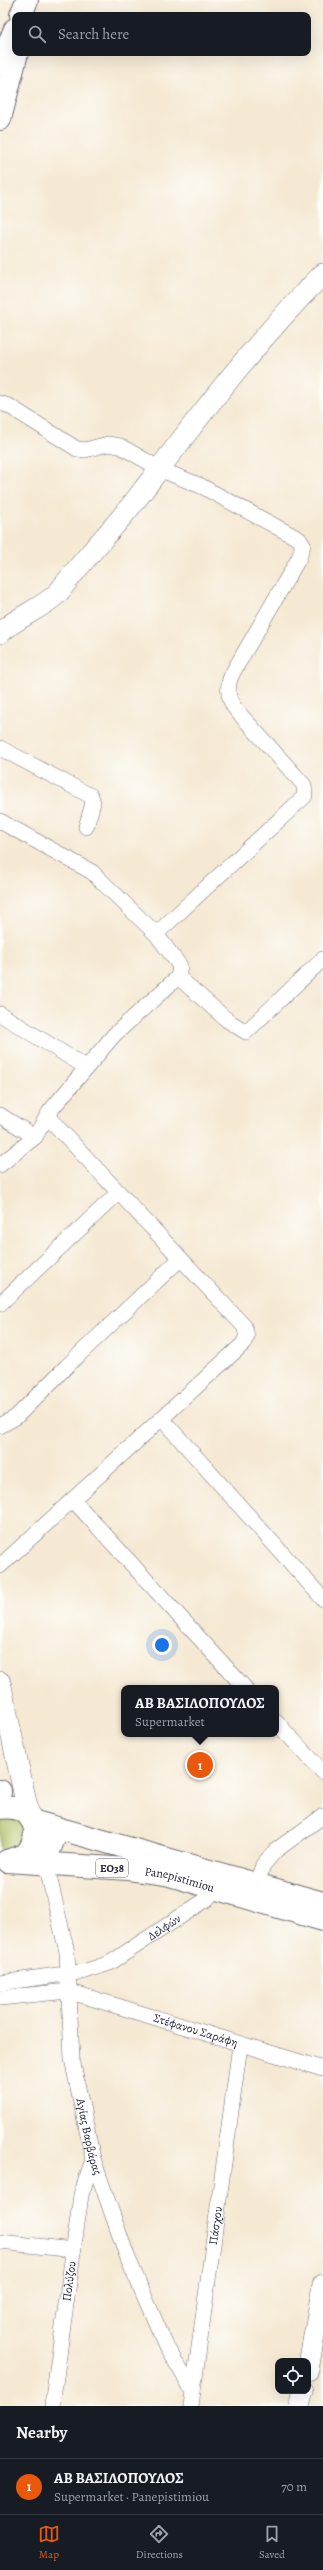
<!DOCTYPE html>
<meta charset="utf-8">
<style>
body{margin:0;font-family:Alegreya,serif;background:#20242c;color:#f1f3f6}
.controls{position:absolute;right:12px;bottom:12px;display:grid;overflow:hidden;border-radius:8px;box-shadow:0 4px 16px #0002}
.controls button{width:36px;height:36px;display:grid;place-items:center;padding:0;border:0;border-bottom:1px solid #363941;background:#171b24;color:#f1f3f6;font:20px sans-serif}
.you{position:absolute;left:162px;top:1645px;width:14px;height:14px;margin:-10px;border:3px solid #fff;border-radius:50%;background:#1a73e8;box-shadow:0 0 0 6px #1a73e833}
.badge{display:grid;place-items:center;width:26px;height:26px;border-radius:50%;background:#ea580c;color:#fff;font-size:13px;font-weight:700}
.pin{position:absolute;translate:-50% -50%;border:2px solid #fff;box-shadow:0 1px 4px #0006}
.popup{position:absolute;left:121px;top:1685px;width:158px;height:52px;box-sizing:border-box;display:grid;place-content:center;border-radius:8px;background:#171b24;filter:drop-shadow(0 1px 3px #0005);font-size:13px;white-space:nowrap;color:#9ea1a6}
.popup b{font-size:15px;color:#f1f3f6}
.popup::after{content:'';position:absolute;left:50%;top:100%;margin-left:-8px;border:8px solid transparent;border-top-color:#171b24}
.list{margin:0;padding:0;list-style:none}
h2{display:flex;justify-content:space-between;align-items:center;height:52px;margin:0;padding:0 16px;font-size:17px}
h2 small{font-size:13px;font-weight:400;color:#9ea1a6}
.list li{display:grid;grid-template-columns:26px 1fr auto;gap:12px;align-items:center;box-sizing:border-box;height:56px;padding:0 16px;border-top:1px solid #363941}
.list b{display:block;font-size:15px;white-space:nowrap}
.list p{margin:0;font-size:13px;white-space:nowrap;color:#9ea1a6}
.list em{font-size:13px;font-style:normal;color:#9ea1a6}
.icon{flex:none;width:22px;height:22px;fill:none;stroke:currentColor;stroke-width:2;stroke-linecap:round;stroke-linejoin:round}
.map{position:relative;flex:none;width:323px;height:2406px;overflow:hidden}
.search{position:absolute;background:#171b24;box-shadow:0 4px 16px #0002;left:12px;right:12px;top:12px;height:44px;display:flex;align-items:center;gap:10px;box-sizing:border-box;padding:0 14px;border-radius:8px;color:#9ea1a6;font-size:15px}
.sheet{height:108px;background:#171b24}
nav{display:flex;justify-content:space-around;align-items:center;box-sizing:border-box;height:56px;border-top:1px solid #363941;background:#171b24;font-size:11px;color:#9ea1a6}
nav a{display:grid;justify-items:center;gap:2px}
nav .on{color:#ea580c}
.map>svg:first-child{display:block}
</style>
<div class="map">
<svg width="323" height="2406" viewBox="0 0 323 2406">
<rect width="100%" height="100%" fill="#fdfcf7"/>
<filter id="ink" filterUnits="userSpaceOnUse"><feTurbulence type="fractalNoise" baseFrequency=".025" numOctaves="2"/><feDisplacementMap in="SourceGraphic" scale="8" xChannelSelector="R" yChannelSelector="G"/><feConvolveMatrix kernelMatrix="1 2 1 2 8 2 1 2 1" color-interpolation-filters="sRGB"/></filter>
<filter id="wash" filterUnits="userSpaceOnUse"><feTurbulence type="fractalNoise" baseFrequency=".012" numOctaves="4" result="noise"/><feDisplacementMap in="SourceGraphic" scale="16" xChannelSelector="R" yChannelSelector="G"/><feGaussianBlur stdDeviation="0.9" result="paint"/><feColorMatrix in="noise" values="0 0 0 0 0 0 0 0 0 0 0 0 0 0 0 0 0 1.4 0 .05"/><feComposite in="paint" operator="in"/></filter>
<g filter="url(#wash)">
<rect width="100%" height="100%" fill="#f5e9d3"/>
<path fill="#acbc5e" stroke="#676f4c" d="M4,1817l17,4 5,11 -5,15 -16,4 -5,-2v-30z"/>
</g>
<g filter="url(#ink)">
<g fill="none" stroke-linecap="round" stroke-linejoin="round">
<defs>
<g id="street">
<path d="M0,403l9,3 68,43 8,1 23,-6 12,2 44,25 37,15 98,53 4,6 -4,13 -67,116c-6,14 -5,25 5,37l67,74 1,11 -149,138"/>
<path d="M0,748l91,48 2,7 -7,24"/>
<path d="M0,821l92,51 64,62 24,32 -2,11 -64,58 -64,76 -15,26 -35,28"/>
<path d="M178,977l49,43 19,12 77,-73"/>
<path d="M0,1014l86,53"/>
<path d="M0,1115l35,22"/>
<path d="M0,1304l118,-111"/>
<path d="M162,1419l161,180"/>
<path d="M0,1426l16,-9 51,-51 113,-107"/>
<path d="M74,1501l171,187"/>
<path d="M0,1566l243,-222 4,-8 -3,-10 -197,-210"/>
<path d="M276,1722l47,50"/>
<path id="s1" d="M46,1864l21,88 5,107 21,100 34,97 39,90 27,45"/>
<path d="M257,1884l6,-19 12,-14 48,-35"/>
<path id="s2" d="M0,1983l86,-12 24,-8 97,-64 8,-10 3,-9"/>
<path id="s3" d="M0,1998l68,-7 255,78"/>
<path d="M0,2242l74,8"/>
<path id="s4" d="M52,2406l29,-211 12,-36"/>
<path id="s5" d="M191,2406l49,-361"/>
</g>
<path id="secondary" d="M0,633c18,-17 42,-24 59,-41 26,-36 59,-67 85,-103 56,-74 113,-149 179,-215
M0,1682l29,134
M308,2370l15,-85
M299,2406l4,-15"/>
<g id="primary">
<path d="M21,15l6,-15"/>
<path d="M0,65l15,-36"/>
<path d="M0,119l17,-66"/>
<path d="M0,1792v-1"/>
<path d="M0,1808c32,-5 46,24 25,47l-18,6"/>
<path d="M32,1821l291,82"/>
<path id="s6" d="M7,1861l121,8 38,5 157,46"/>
<path d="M46,1864l2,-11 10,-24"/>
</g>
</defs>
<use href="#street" stroke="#6c6870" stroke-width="16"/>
<use href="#secondary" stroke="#6c6870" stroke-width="22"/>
<use href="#primary" stroke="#6c6870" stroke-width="24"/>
<use href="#street" stroke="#fff" stroke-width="15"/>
<use href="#secondary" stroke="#fff" stroke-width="21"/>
<use href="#primary" stroke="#fff" stroke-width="22"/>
</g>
</g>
<g text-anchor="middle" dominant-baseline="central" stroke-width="3.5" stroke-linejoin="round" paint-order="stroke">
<rect fill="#fdfcf7" stroke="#646373" stroke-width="1" x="96" y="1859" width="32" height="18" rx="3"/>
<g font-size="11" font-weight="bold" fill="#22223b">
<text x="112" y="1868">ΕΟ38</text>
</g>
<g font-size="12" fill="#22223b" stroke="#fdfcf7">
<text stroke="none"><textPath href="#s6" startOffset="174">Panepistimiou</textPath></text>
<text stroke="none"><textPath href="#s2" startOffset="177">Δελφών</textPath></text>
<text stroke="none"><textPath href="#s3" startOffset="202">Στέφανου Σαράφη</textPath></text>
<text stroke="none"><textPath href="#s1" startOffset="277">Αγίας Βαρβάρας</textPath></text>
<text stroke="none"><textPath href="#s5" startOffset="182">Πάσχου</textPath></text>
<text stroke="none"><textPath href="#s4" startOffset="126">Πολύζου</textPath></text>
</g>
</g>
</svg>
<div class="controls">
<button><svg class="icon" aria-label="locate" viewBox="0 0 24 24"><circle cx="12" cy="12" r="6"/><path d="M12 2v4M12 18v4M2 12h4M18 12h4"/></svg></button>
</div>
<div class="you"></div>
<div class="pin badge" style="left:200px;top:1765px">1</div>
<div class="popup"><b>ΑΒ ΒΑΣΙΛΟΠΟΥΛΟΣ</b>Supermarket</div>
<div class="search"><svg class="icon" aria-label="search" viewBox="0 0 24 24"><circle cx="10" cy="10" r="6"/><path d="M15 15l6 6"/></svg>Search here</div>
</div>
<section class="sheet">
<h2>Nearby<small></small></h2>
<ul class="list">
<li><span class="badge">1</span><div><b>ΑΒ ΒΑΣΙΛΟΠΟΥΛΟΣ</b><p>Supermarket · Panepistimiou</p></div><em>70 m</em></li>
</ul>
</section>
<nav>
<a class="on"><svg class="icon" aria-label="map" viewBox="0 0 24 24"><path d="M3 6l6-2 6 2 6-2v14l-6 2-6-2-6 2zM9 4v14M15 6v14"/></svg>Map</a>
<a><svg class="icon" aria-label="directions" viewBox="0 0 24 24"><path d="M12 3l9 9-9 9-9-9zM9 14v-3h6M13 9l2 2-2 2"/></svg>Directions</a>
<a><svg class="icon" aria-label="saved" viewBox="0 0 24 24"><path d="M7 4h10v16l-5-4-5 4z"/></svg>Saved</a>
</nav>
